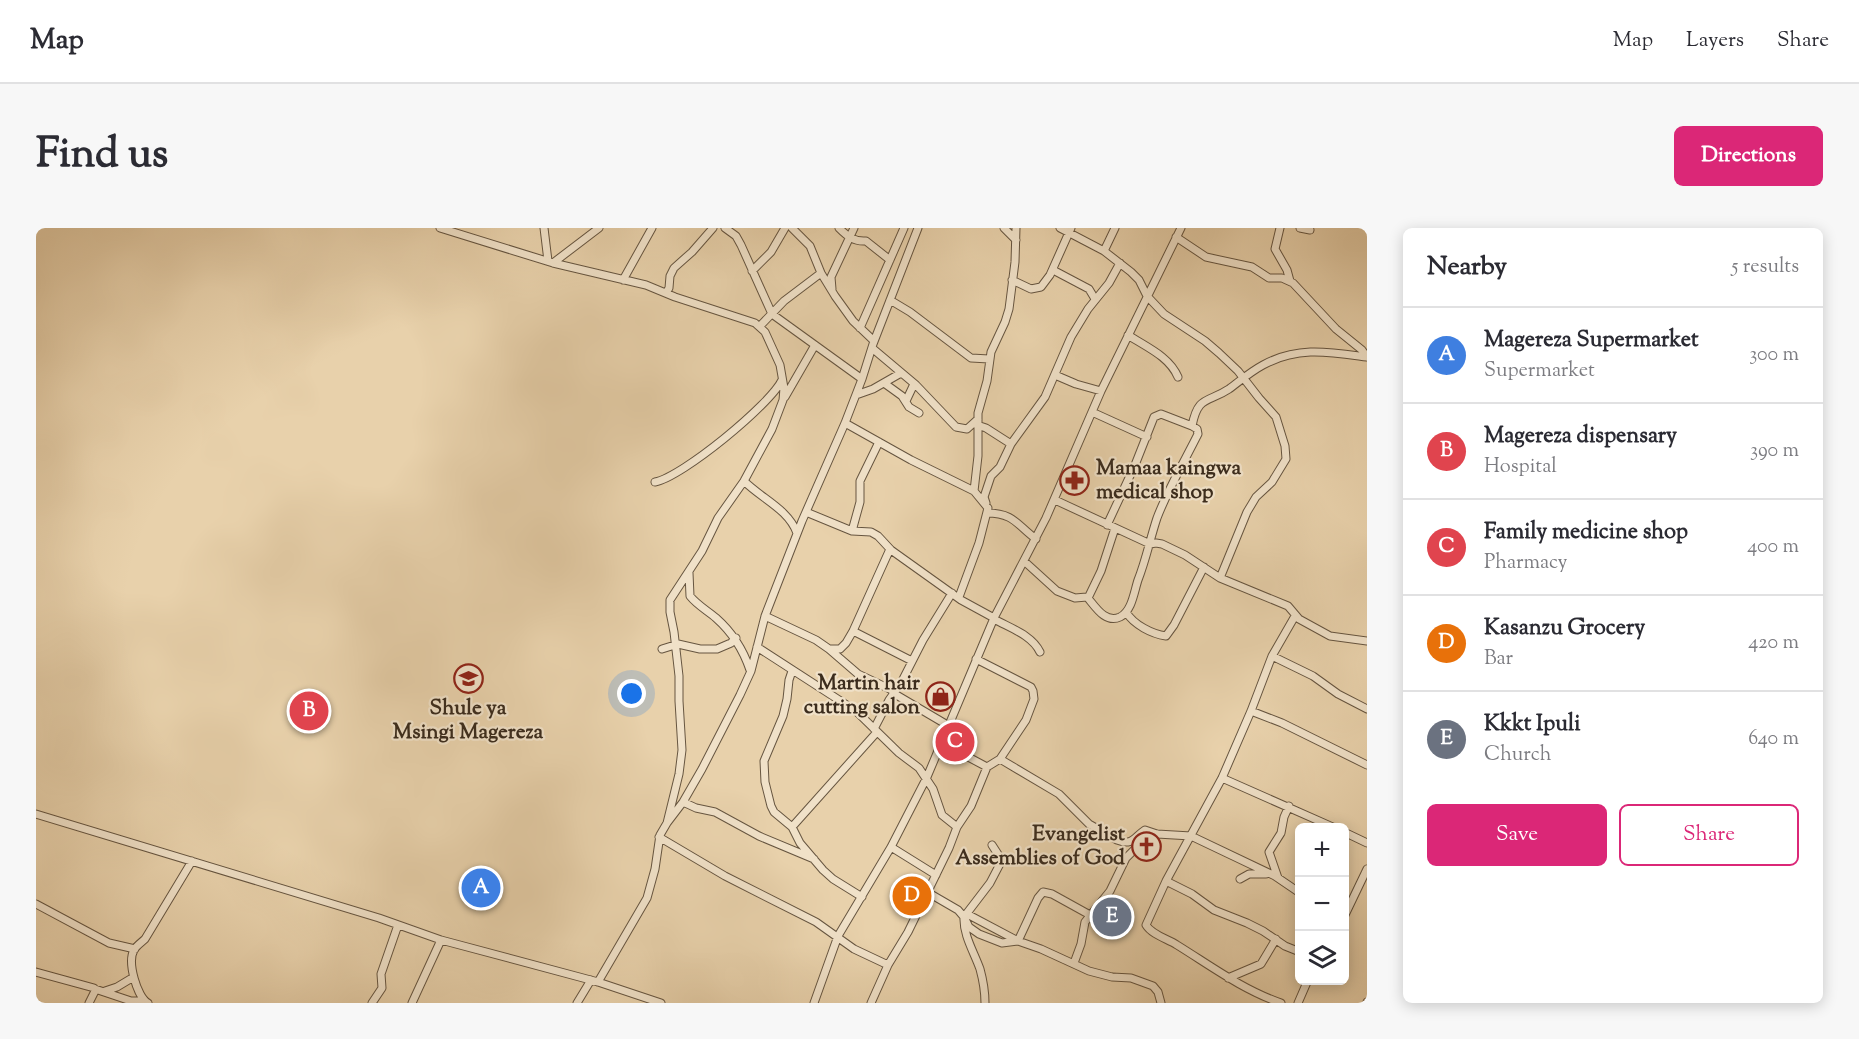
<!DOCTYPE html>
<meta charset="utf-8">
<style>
body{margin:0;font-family:"Sorts Mill Goudy",serif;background:#f7f7f7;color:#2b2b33}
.controls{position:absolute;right:18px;bottom:18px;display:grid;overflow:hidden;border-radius:9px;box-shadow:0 3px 15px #0003}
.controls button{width:54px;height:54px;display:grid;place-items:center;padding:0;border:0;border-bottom:2px solid #e1e1e2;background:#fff;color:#2b2b33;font:30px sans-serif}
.you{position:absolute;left:596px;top:466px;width:21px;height:21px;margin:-15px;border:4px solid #fff;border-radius:50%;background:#1a73e8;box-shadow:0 0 0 9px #1a73e833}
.badge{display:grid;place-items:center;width:39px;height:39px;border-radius:50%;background:#db2777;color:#fff;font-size:20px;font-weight:700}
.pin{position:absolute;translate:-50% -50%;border:3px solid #fff;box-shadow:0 2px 6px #0006}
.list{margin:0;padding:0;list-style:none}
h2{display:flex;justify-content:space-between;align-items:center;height:78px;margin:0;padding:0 24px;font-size:26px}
h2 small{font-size:20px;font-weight:400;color:#7c7c81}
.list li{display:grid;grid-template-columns:39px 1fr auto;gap:18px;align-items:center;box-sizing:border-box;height:96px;padding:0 24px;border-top:2px solid #e1e1e2}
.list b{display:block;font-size:22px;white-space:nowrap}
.list p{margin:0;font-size:20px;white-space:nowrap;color:#7c7c81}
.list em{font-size:20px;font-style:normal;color:#7c7c81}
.actions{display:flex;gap:12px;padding:18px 24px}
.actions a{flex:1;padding:14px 0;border:2px solid #db2777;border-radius:9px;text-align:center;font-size:21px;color:#db2777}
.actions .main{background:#db2777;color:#fff}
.icon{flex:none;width:33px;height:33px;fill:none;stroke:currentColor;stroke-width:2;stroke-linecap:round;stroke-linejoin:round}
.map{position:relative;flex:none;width:1331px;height:775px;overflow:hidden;border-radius:9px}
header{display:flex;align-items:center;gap:36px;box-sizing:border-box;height:84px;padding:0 30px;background:#fff;border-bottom:2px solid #e1e1e2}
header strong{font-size:28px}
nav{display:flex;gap:33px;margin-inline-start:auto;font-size:21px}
.intro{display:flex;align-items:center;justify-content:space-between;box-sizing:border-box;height:144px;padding:0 36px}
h1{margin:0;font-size:42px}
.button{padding:15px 27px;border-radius:9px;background:#db2777;color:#fff;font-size:21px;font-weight:700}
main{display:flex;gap:36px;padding:0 36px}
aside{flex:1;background:#fff;border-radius:9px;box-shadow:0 3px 15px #0003}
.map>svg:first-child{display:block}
</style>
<header>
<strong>Map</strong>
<nav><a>Map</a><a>Layers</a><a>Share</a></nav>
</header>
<div class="intro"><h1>Find us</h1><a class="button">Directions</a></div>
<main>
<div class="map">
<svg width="1331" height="775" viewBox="0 0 1331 775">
<rect width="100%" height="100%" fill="#e8d1ab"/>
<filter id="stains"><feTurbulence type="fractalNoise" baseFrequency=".00333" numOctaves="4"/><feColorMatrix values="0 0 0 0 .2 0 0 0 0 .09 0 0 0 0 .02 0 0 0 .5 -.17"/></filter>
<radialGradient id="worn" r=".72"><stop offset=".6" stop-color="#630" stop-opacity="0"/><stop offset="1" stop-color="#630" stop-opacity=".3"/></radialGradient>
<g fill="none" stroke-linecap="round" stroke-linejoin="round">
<defs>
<path id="minor" d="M404,0l113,35 93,22 29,12 80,26 10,9 15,33 4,23 -1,12 -11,29 -28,52 -26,37 -16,33 -32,49v12l4,20 5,44v25l3,49 -3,24 -12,49
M508,0l4,33
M689,0l11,8 5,9 31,69 90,65
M756,0l18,18 11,27 14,23 18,25 21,20
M803,0c8,8 15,14 27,13l24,19
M968,0l12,12
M1024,0l44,23 27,21 8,8 8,16 17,18 41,27 14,12 19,18 21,27 17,19 9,29 1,13 -14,23 -16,15 -9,15 -27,66
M1244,0l-5,21 12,21 3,11
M1264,0l10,2
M1140,9l30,20 46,10 17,11h13l11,5 43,46 26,21 5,7
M1068,23l11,-23
M517,35l46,-35
M1017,42l36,19 6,10
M716,43l19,-19 14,-24
M587,52l29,-52
M976,52l19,9 10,-2 9,-12 21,-47
M796,61l-1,-12 23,-49
M630,65l3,-5 1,-12 4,-8 18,-16 21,-24
M854,72l20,12 61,46 18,1
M724,98l24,-25 37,-28
M824,100l44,-100
M1092,107c18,12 41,21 50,42
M836,120l44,37 40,42 11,2 11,-10
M1019,147l21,9 25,7
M848,155l18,13 7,11 10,6
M820,167l17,-6 28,-16
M749,169l30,-52
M870,173l8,-17
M1056,184l55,25
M809,195l66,37 63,31
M941,197l9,3 25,16
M708,253c18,18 44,28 53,52
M619,254c27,-5 115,-77 127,-102
M1019,272l95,44 6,-1 6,1 23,11 35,23 68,28 11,13 31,17 37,5
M950,275l-2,-6 7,-21 9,-9 11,-23 34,-47 26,-60 17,-28 21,-26 11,-20
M770,284l46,19 19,1 7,4 13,14 70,50 33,18
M951,285c27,0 30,12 49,26
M1071,297l28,-60 19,-48 7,-3 31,12
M816,303l8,-29v-21l19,-39
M988,333l33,30 18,7 12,-1c8,9 18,27 33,20 12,-6 14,-25 18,-37 8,-20 12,-41 19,-62 11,-29 27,-56 41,-84l-1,-5 -5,-3c6,-31 16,-23 37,-37 11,-8 21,-17 34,-24 35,-19 66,-13 104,-8
M653,345l1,23c7,9 18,15 26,22 17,15 27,31 34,52
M923,369l20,-54 9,-35 -14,-17 4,-35v-43l9,-32 4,-29 14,-30 4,-13 6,-47 1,-34
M1052,370l13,-27 14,-43
M1090,384c8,13 26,22 40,24l8,-11 30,-58
M729,388l51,24 13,9h11l6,-6 7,-12 37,-82
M958,391c16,9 38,16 46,33
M817,403l59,30
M721,419l99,64 43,42 20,15 14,21 9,26 15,12
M626,421l16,-5 22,5h17l14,-6 5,-5
M793,421l29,25 36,17
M1236,428l41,20 25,18 29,15
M756,443l-3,9 -2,19 -4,17 -19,45 1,21 6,24 3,6 18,15 8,16 23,27 10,9 29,18
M857,465l56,33
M1215,483l31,12 85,42
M838,501l15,-29 12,-17 22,-43 29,-47
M906,515l45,24
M964,531l59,35 30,30 28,16c16,6 16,-2 28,-10l12,4 34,2 84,40 25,17
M1186,550l113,50
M647,574l13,6 19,4 44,24 55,23
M0,586l343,104 62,22 157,42 63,21
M756,599l85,-95
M1308,604l23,11
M623,609l66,39 91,46 38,27 34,16
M855,619l45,28
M1242,650l-9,-26 12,-19 3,-16 5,-11
M1204,651l9,-5h17
M1130,653l26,13 22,16 33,13 16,8 22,15 15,6
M891,664l31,18 6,7 5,10 10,7 23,9 16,-2 23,8 48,22 23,6 19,1 22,8 5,6 3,11
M0,676l73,39 26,6
M931,686l51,27 20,-43 5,-6 9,2 38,21
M1308,689l23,-48
M1038,735l7,-19 4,-22 25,-31 16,-33 19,-19 12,-5
M0,744l58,16 1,3 -6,12
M1192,750l33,-14 15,-25
M562,754l49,-84 8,-29 5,-34 7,-12 16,-21 19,-33 38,-74 11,-24 14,-55 37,-95 43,-98 17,-44 11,-35 45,-116
M59,761l36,12h13
M69,763l12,-4 15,-9
M112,775c-11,-6 -21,-41 -14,-53 2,-4 8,-8 11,-11l47,-78
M336,775l10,-15 -1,-14 17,-49
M376,775l29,-63
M541,775l14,-23
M778,775l24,-67 53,-89 36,-70 67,-159 52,-100 55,-127 80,-163
M835,775l17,-38 20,-33 41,-84 8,-21 14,-21 16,-39 13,-8 26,-39 8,-21 -1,-8 -2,-4 -55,-28
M949,775c0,-12 -2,-23 -5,-34 -6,-17 -17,-34 -16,-52l26,-34 11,-21v-3l-9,-14
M1245,775c-38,-13 -70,-37 -104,-58 -9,-6 -25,-10 -31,-20l20,-44 56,-103 29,-67 21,-55 23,-40
M1262,775l10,-23
M1331,775v-1"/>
</defs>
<use href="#minor" stroke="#665540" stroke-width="9"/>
<use href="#minor" stroke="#f0e1c8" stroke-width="7"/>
</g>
<defs>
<symbol id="pharmacy-ring" viewBox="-11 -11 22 22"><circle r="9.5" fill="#f0e1c8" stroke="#8f2418" stroke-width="1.5"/><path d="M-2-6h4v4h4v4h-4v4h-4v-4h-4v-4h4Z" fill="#8f2418"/></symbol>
<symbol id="school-ring" viewBox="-11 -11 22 22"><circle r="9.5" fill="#f0e1c8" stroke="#8f2418" stroke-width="1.5"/><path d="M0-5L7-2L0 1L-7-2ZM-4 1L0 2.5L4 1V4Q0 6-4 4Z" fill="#8f2418"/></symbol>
<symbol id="shop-ring" viewBox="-11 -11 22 22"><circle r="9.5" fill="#f0e1c8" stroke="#8f2418" stroke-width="1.5"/><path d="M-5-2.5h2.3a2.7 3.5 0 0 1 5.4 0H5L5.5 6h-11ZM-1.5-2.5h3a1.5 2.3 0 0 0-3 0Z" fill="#8f2418"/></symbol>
<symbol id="church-ring" viewBox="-11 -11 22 22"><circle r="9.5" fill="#f0e1c8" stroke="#8f2418" stroke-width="1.5"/><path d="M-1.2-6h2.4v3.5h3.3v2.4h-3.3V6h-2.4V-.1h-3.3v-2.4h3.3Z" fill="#8f2418"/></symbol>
</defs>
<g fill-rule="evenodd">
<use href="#pharmacy-ring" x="1022" y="236" width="33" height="33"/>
<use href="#school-ring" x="416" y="434" width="33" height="33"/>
<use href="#shop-ring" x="888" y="452" width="33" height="33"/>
<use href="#church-ring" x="1094" y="602" width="33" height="33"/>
</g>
<g text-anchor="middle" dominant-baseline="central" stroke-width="4.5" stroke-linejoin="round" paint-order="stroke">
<g font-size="21" font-weight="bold" fill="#3b2c1d" stroke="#f0e1c8" text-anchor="end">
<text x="1060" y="241" text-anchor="start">Mamaa kaingwa<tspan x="1060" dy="24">medical shop</tspan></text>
<text x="884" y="456">Martin hair<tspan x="884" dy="24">cutting salon</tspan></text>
<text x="432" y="481" text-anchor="middle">Shule ya<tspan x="432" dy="24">Msingi Magereza</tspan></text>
<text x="1089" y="607">Evangelist<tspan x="1089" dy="24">Assemblies of God</tspan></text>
</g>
</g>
<rect width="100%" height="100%" filter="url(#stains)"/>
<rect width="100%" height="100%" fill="url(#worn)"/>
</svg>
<div class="controls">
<button>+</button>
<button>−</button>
<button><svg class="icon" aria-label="layers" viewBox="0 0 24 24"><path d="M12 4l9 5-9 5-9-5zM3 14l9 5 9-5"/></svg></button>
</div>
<div class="you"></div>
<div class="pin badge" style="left:445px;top:660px;background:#3f7fe0">A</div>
<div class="pin badge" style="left:273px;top:483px;background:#e0444e">B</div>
<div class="pin badge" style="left:919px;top:514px;background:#e0444e">C</div>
<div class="pin badge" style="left:876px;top:668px;background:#e8710a">D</div>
<div class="pin badge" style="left:1076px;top:689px;background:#6b7280">E</div>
</div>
<aside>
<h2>Nearby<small>5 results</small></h2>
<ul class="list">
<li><span class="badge" style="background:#3f7fe0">A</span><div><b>Magereza Supermarket</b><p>Supermarket</p></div><em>300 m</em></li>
<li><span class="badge" style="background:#e0444e">B</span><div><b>Magereza dispensary</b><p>Hospital</p></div><em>390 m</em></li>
<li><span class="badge" style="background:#e0444e">C</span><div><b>Family medicine shop</b><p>Pharmacy</p></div><em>400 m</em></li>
<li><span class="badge" style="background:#e8710a">D</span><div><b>Kasanzu Grocery</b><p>Bar</p></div><em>420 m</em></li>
<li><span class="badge" style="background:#6b7280">E</span><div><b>Kkkt Ipuli</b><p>Church</p></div><em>640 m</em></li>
</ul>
<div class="actions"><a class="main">Save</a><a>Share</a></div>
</aside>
</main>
